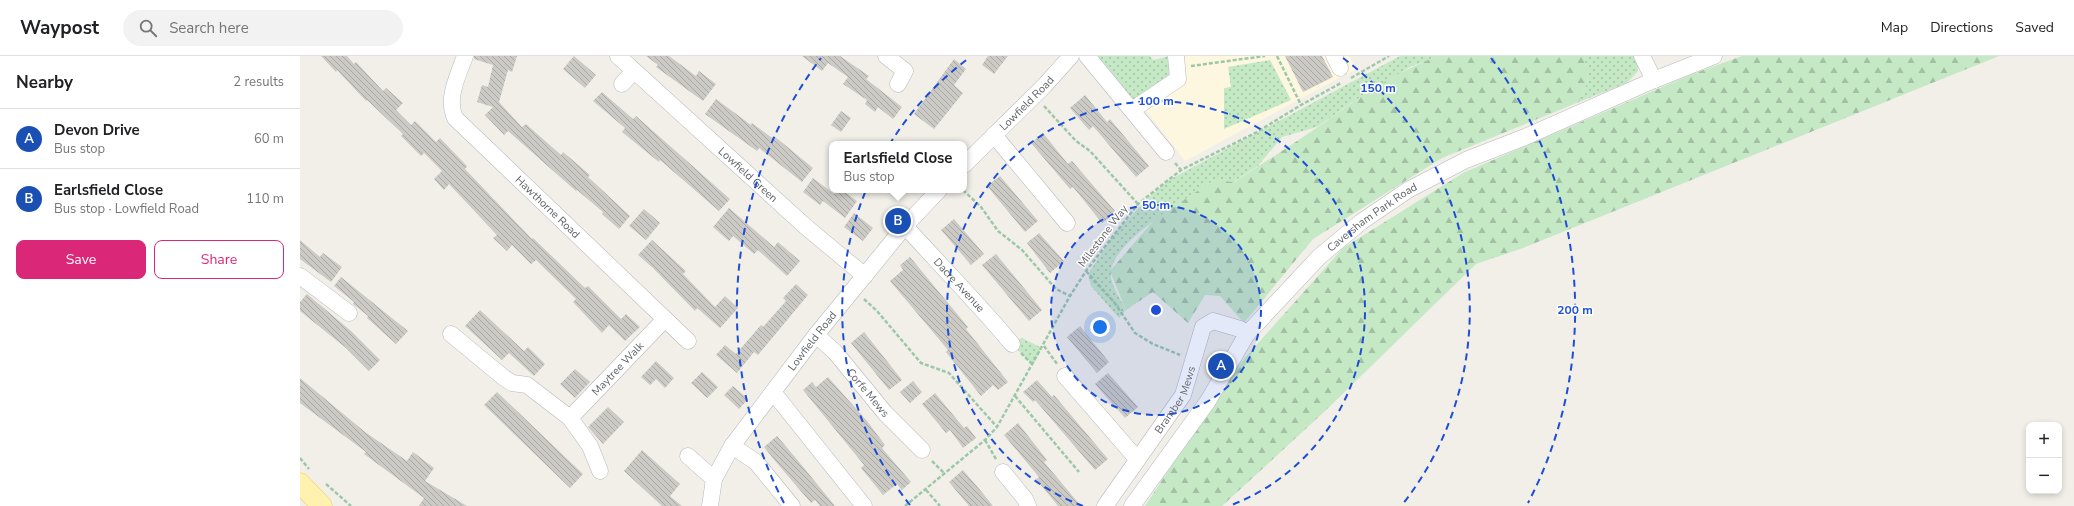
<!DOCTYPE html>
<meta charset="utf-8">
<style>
body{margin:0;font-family:"Nunito Sans",sans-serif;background:#f2f2f2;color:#202124}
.controls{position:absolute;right:12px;bottom:12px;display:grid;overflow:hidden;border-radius:8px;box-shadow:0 2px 6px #0003}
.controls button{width:36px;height:36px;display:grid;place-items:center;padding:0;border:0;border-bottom:1px solid #e0e0e0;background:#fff;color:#202124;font:20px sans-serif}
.you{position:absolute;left:800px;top:271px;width:14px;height:14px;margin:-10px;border:3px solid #fff;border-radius:50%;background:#1a73e8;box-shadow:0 0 0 6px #1a73e833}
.badge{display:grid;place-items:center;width:26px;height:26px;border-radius:50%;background:#db2777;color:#fff;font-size:13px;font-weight:700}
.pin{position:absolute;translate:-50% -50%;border:2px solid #fff;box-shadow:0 1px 4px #0006}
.popup{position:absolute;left:529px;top:85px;width:138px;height:52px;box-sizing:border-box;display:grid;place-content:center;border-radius:8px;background:#fff;filter:drop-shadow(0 1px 3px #0005);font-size:13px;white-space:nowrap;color:#757577}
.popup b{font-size:15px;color:#202124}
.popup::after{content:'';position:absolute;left:50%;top:100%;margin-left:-8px;border:8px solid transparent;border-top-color:#fff}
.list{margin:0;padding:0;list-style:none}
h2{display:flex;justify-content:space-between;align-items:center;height:52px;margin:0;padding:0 16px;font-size:17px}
h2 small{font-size:13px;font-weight:400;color:#757577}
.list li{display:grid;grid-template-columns:26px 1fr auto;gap:12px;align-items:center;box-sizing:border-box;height:60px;padding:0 16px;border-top:1px solid #e0e0e0}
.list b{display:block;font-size:15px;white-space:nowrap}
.list p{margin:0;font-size:13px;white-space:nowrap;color:#757577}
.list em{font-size:13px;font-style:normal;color:#757577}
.actions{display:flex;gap:8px;padding:12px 16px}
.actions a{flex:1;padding:9px 0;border:1px solid #db2777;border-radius:8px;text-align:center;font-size:14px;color:#db2777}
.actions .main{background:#db2777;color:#fff}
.icon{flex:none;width:22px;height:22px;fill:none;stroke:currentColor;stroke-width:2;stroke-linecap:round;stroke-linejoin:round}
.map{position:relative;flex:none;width:1774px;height:450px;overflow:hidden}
header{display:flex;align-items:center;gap:24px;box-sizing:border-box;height:56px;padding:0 20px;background:#fff;border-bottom:1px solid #e0e0e0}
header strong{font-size:19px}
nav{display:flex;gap:22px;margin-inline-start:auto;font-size:14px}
.search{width:280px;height:36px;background:#f2f2f2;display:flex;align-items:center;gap:10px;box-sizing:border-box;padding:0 14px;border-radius:22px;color:#757577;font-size:15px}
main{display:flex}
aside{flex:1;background:#fff}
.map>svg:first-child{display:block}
</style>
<header>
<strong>Waypost</strong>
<div class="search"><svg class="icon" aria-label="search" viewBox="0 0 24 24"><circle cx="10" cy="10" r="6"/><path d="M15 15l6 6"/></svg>Search here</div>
<nav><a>Map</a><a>Directions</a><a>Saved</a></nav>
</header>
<main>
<aside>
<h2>Nearby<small>2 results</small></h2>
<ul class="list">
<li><span class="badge" style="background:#1a4fb4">A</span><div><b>Devon Drive</b><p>Bus stop</p></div><em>60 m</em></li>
<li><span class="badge" style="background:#1a4fb4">B</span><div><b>Earlsfield Close</b><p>Bus stop · Lowfield Road</p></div><em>110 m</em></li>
</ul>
<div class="actions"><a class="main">Save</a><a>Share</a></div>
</aside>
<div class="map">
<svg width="1774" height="450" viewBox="0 0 1774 450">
<defs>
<pattern id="grass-dots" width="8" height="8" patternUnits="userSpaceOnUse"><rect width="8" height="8" fill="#c5e8c5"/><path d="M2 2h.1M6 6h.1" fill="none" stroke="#a3c0a4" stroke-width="1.8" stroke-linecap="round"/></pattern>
<pattern id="forest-firs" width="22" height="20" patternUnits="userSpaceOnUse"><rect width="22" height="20" fill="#c5e8c5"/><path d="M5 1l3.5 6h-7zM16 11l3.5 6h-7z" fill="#a3c0a4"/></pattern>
<pattern id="building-back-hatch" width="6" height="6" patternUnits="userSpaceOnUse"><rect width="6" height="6" fill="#cccac5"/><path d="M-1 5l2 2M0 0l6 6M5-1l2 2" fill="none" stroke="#a9a8a4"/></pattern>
</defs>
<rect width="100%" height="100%" fill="#f1efe8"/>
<path fill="#fef7e0" d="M871,0h178l7,13 -171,92 -47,-61z"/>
<path fill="url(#grass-dots)" d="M787,0h63l3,4 18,-4 2,17 -35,27 -12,2z
M1100,0h38l-28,11 -59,36 -34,24 -35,10 -24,29 -25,16 -19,-2c-25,18 -100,60 -103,91 -2,13 10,28 15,39l-7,8 -28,-32 -3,-12 27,-41 33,-35 21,-18z
M1284,0h53l1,15 -11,12 -48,19 9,-22z
M970,4l21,40 -67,29v-41l7,-1 -3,-20z
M722,282l20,10 -9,17 -21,-21z"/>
<path fill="url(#forest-firs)" d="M1138,0h146l4,24 -9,22 -137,56 -129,81 -69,84 -24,-27 -15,-1 -17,28 -35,-31 -27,18 -16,-39 45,-52 59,-39 20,2c28,-18 56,-36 84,-55 39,-28 75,-54 120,-71z
M1442,0h257l-476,192 -47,16 -152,148 -102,94h-77l90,-137 108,-121 120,-75 227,-98z"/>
<path fill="url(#building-back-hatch)" d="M21,0h26l7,8 2,-2 27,29 3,-3 17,15 -7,7 15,15 4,-4 21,21 4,-4 27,28 -2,3 67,70 1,-1 52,50 3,-2 33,33 5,-5 14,13 -15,14 -16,-16 -7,8 -29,-31 3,-3 -40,-39 -5,4 -19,-19 -5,6 -14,-13 4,-3 -48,-51 -5,6 -10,-11 8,-8 -18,-18 -3,3 -20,-20 2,-2 -36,-34 -1,1 -29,-31 -1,2z
M174,0h43l-5,16 -4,-2 -9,32 23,25 4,-3 35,31 2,-3 27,23 -2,2 42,39 -11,13 -17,-15 1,-2 -26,-22 -1,1 -68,-60 -4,4 -19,-20 8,-8 -16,-5 5,-17 6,2 5,-22 -19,-6z
M274,0l22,19 -11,13 -22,-19z
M346,0h23l27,20 3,-5 17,13 -13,17 -47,-34 2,-2z
M502,0h38l29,20 -3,3 36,28 -9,12 -15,-12 -3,5 -10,-8 2,-4 -24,-16 5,-7 -20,-14 -6,8z
M688,0h20l-14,18 -12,-9z
M985,0h37l11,21 -30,15z
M654,3l12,10 -12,16 9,8 -29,36 -20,-15z
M302,36l31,27 3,-3 94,83 -11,12 -59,-51 -1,2 -37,-30 3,-4 -32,-27z
M785,39l22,27 3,-3 39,47 -13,11 -43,-51 -4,4 -19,-22z
M416,43l35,26 1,-2 20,15 2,-2 39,32 -11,14 -43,-34 -2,3 -52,-37z
M541,55l10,7 -10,14 -10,-7z
M743,77l25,31 4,-3 44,51 -14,11 -29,-36 -3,2 -39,-46z
M700,120l38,45 -13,11 -38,-46z
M513,122l21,16 4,-4h4l15,11 -12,17 -22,-17 -3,4 -17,-13z
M429,152l45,39 4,-5 22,19 -13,15 -29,-26 -4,4 -21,-18 -4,5 -16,-14z
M344,153l16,14 -14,17 -17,-14z
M554,157l19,15 -10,13 -19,-14z
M654,163l30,35 -13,11 -30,-35z
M739,177l25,28 -14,12 -23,-30z
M0,184l20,17 3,-4 19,14 -11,15 -31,-23z
M352,184l34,31 -3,3 32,33 10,-11 13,12 -18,20 -23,-20 -2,3 -42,-43 -15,-13z
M696,198l46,56 -13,11 -47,-56z
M610,201l58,70 -2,2 42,53 -10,8 -5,-5 -12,11 -35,-44 2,-2 -58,-69 13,-11 -3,-5z
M41,221l67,54 -12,13 -29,-26 1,-2 -15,-12 1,-2 -20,-16z
M496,228l12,11 -50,60 -4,-3 -17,21 -21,-18 9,-10 11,9 25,-29 2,2 23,-26 -3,-3z
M7,238l44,37 29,29 -11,11 -23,-23 -46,-37v-9z
M180,254l44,41 4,-4 17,17 -11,12 -25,-23 -7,7 -37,-34z
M780,270l29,36 -12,11 -30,-36z
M564,276l38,48 -13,10 -38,-47z
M356,305l18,17 -9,10 -9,-9 -6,6 -9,-8z
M275,313l15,13 -15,16 -15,-14z
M402,316l16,15 -11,11 -16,-15z
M808,317l30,34 -13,11 -30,-34z
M528,321l39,44 18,24 -3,3 29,34 -9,8 -5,-6 -14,11 -22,-27 3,-3 -61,-75 9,-8 4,5z
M0,322l65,54 42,29 6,-9 21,16 -9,13 42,25h-48l5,-8 -60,-44 2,-2 -66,-49z
M737,324l15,17 2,-2 54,64 -13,11 -60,-70 -2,2 -10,-10z
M613,325l9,11 -12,11 -10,-11z
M433,330l15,13 -9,10 -15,-14z
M197,336l86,82 -13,14 -86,-83z
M635,337l29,35 3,-2 9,12 -13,10 -13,-18 -4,3 -24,-29z
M308,351l16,15 -21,22 -15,-17z
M718,367l29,37 -3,2 37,44h-23l-22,-27 3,-2 -35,-42z
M477,380l18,21 40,49h-15l-5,-6 -4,3 -35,-41 -12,-15z
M342,394l38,34 -10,12 12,10h-20l-38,-35z
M663,414l18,21 12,15h-24l-20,-24z"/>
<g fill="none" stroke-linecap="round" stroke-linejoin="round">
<defs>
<g id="minor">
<path id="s1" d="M165,0c-7,20 -19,42 -10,62l233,223"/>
<path id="s2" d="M318,0l188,171 59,49"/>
<path d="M586,0l19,15 -7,13"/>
<path d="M787,0l79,96"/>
<path d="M1034,0l6,12"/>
<path d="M1342,0l12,24"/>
<path d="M322,28l12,-13"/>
<path d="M832,54l46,-31 -2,-23"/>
<path d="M694,79l73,88"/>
<path id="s3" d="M664,109l81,-80 26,-29"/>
<path id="s4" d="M605,170c36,40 73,77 107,118"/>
<path d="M0,220l49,37"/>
<path d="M151,278l52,43 9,6 15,2 43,33"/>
<path id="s5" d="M516,279l19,17 50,61 37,37"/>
<path d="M765,320l72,83"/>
<path d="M473,336l91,114"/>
<path d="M432,390l24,16 36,44"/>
<path d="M388,400l26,23"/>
<path id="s6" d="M300,415l-10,-25 -20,-28 95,-99"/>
<path d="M703,416l22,27 3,7"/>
<path id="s7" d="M410,450l4,-27 18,-33 84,-111 89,-109 34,-36"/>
<path id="s8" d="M805,450l78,-111 20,-68 10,-6 27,8 7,5"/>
<path id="s9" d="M832,450l76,-105 39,-67 72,-77 42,-35 47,-32 58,-30 59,-23 129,-57 60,-24"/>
</g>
<path id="major" d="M0,427l22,23"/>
</defs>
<use href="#minor" stroke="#b5b8bc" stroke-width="17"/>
<use href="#major" stroke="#f2c960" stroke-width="21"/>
<path stroke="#9cc7a9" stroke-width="2.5" stroke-dasharray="4 2" stroke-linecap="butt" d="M977,0l24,49
M891,10l74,-10
M1051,22l38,-22
M744,50l32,35 14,10 48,53
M875,107l6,7
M663,134l18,17 17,24 24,19 34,39 14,7
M786,215l28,31 21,31 18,11 27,11
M564,243l13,12 44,52 28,10 48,54
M744,290l13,18
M721,297l12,12
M715,340l64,76
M685,384l11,19
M0,402l9,11
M632,405l13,13
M26,428l25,22
M626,434l14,16
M605,450l80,-66 12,-13 73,-131 16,-25 52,-67 43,-34 76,-38 44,-27 40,-22"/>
<use href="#minor" stroke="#fff" stroke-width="16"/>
<use href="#major" stroke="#fff2af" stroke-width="20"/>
</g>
<circle cx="856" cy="254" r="105" fill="#1d4ed8" fill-opacity=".12"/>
<g fill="none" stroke="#1d4ed8" stroke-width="2" stroke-dasharray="7 5">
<circle cx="856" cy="254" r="105"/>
<path d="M783 450A209 209 0 1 1 929 450"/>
<path d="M610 449A314 314 0 0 1 669 2M1043 2A314 314 0 0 1 1102 449"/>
<path d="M484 447A419 419 0 0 1 521 2M1191 2A419 419 0 0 1 1228 447"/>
</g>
<g text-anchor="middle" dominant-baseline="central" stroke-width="3" stroke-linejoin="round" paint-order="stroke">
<g font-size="11" fill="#5f6368" stroke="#fff">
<text stroke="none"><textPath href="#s3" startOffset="88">Lowfield Road</textPath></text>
<text stroke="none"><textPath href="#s2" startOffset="176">Lowfield Green</textPath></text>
<text stroke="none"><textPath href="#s1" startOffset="193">Hawthorne Road</textPath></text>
<text stroke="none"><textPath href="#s9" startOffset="379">Caversham Park Road</textPath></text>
<text transform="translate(803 180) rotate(-53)">Milestone Way</text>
<text stroke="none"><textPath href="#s4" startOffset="80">Dacre Avenue</textPath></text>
<text stroke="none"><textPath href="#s7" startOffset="197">Lowfield Road</textPath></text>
<text stroke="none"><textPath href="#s6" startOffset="130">Maytree Walk</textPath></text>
<text stroke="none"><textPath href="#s5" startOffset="78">Corfe Mews</textPath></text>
<text stroke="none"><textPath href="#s8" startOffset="128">Bramber Mews</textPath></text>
</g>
</g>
<circle cx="856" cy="254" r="6" fill="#1d4ed8" stroke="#fff" stroke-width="2"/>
<g font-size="12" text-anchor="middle" font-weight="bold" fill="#1d4ed8" stroke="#fff" stroke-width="3" stroke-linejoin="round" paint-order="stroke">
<text x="1078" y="36">150 m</text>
<text x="856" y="49">100 m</text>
<text x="856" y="153">50 m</text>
<text x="1275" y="258">200 m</text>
</g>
</svg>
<div class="controls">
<button>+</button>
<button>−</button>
</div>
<div class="you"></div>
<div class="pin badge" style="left:921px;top:310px;background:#1a4fb4">A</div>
<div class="pin badge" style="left:598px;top:165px;background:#1a4fb4">B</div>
<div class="popup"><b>Earlsfield Close</b>Bus stop</div>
</div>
</main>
